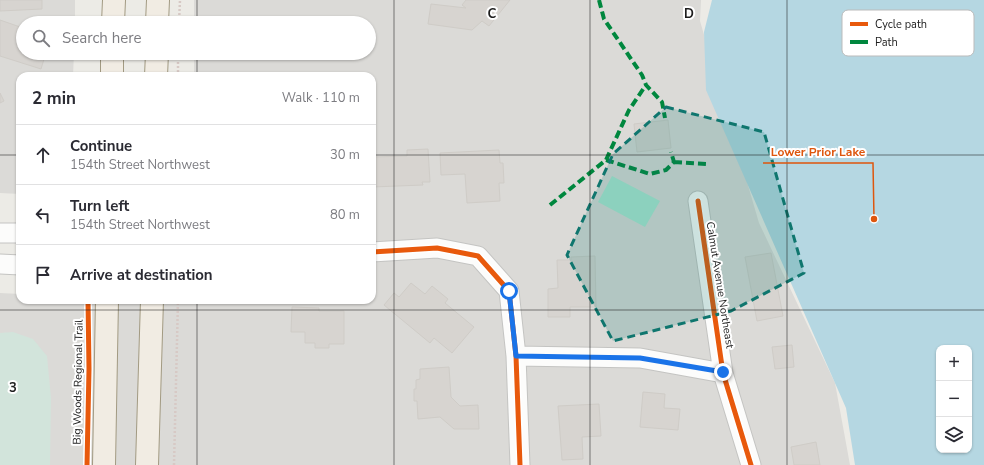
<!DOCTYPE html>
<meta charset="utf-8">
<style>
body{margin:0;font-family:"Nunito Sans",sans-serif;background:#f2f2f3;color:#2b2b33}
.controls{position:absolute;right:12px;bottom:12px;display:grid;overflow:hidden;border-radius:8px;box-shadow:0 1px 3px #0004}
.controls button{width:36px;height:36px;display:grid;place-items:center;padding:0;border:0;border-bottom:1px solid #e1e1e2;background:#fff;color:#2b2b33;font:20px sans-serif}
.stop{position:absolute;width:12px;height:12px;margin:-9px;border:3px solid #1a73e8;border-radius:50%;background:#fff}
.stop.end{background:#1a73e8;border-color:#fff;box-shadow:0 1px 4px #0008}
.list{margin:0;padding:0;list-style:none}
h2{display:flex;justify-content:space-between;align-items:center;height:52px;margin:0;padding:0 16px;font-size:17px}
h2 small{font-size:13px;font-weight:400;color:#7c7c81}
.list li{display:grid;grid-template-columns:26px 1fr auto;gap:12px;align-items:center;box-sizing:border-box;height:60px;padding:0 16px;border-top:1px solid #e1e1e2}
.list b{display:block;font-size:15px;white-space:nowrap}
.list p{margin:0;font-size:13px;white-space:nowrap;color:#7c7c81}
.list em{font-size:13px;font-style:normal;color:#7c7c81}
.icon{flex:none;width:22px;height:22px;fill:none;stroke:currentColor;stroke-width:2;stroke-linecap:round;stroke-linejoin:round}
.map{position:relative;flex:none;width:984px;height:465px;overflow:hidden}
.search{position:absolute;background:#fff;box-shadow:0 1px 3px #0004;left:16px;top:16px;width:360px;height:44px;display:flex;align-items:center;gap:10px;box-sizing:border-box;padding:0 14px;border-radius:22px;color:#7c7c81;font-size:15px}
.panel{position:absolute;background:#fff;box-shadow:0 1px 3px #0004;left:16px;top:72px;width:360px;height:232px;border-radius:12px}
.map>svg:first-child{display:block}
</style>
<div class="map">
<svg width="984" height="465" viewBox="0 0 984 465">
<rect width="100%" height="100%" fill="#ecebe6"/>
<path fill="#dbdad7" d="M0,0h75v23h-52v30h51l-1,23h-53v118l-20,-1z
M194,0h507l-1,21 59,202 76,160 15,82h-850v-172l20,1v6h352v-224h-178v-23h175v-30h-175z"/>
<path fill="#d2e4db" d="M13,332l20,7 14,17 4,42 -1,67h-50v-132z"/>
<path fill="#ace8d2" d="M612,176l48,25 -15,26 -47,-25z"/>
<path fill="#b5d7e2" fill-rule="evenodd" d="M712,0h272v465h-129l-9,-57 -140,-318 -2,-58zM939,348h30v102h-30z"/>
<path fill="#d7d4d0" stroke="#cfccc7" d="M0,0h42v9l-42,2z
M466,0h44l-21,26 -7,-5 -10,9 -44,-6 3,-20 35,4 -4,-3z
M0,20l23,8v25h16l-1,4 6,2 -3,10 -41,-13z
M0,93l4,8 -4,2z
M668,120l3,28 -34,4 -3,-28z
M428,149l2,33h-8l1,3 -51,2v-30l35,-1v-6z
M499,150l1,13h3l1,20h-5l1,18 -33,2 -2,-29 -24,1 -1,-22z
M771,253l12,63 -26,5 -12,-64z
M595,256l1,51h-26v10h-22v-28l10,-1 -1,-28h14v-3z
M411,283l14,11 7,-8 16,13 -3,4 29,24 -22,26 -18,-15 -4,5 -46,-38 10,-12 5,4z
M292,307l27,1v3h25v33h-15v4h-14v-5h-10v-11h-14z
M792,345l2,22 -19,2 -3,-22z
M449,367l2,30 9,9 18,-1 1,24h-25l-14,-12 -22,2 -1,-18h-3v-12h2v-9l4,-1v-10z
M643,392l22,2 -1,14 16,1 -2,21 -38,-3z
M599,404l2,32 -19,1 1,22 -21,1 -4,-54z
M816,442l4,23h-26l-3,-18z"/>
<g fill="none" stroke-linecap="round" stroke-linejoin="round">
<defs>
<path id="minor" d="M698,201l25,172 28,92
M0,233h20
M372,252l65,-4 41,8 31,35 7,65 4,109
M0,264l20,1
M516,356l124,2 83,15"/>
<path id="major" d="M113,23l1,-23
M157,23l1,-23
M112,76v-23
M156,76l1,-23
M104,465l3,-165
M147,465l5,-165"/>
</defs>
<use href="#minor" stroke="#c4c4c2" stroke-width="21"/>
<use href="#major" stroke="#a29a82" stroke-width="24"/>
<path stroke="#d7c9c5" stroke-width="2.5" stroke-dasharray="2 2" stroke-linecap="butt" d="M179,23l1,-23
M178,76v-23
M174,465l4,-165"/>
<use href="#minor" stroke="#fcfcfb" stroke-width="19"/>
<use href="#major" stroke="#f1ece3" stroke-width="22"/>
<path stroke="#00873e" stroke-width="4" stroke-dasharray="8 4" stroke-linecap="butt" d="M599,0l5,19 38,56 4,10 16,17 3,16
M606,160l44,14 16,-4 8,-8 -3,-10
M674,162l32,2
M550,205l56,-45 23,-50 17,-25"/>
<defs>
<path id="cycleway" d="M698,201l25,172 28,92
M372,252l65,-4 41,8 31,35 7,65 4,109
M87,465l2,-96 -1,-69"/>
</defs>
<use href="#cycleway" stroke="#fff" stroke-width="8"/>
<use href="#cycleway" stroke="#e8590c" stroke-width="5"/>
</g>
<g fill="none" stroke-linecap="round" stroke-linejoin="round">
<path stroke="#1a73e8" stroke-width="5" d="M509,291l7,65 124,2 83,14"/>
</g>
<path fill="#0f766e" fill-opacity="0.2" stroke="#0f766e" stroke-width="3" stroke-dasharray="8 5" stroke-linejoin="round" d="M666,107l98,25 40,141 -73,38 -118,30 -46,-86 46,-101z"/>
<path fill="none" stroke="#1d1d1d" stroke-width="1" stroke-opacity="0.55" d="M197,0v23M394,0v465M590,0v465M787,0v465M197,53v23M0,155h20M372,155h612M197,300v165M0,310h984"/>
<g text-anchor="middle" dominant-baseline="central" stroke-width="4" stroke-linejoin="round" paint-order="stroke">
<g font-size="11" fill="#1d1d1d" stroke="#fff">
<text transform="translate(720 285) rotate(81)">Calmut Avenue Northeast</text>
<text transform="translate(78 382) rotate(-89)">Big Woods Regional Trail</text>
</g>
</g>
<rect x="842" y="10" width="132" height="46" rx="6" fill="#fff" stroke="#bbb" stroke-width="1"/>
<rect x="850" y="22" width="18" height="4" fill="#e8590c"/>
<rect x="850" y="40" width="18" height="4" fill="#00873e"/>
<g font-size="11" fill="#1d1d1d">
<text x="875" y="28">Cycle path</text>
<text x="875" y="46">Path</text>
</g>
<g font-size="13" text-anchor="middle" font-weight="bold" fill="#1d1d1d" stroke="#fff" stroke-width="4" stroke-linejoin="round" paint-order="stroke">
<text x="492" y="18">C</text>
<text x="689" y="18">D</text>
<text x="13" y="392">3</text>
</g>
<path fill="none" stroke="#de560d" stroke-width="1.5" d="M874 219L873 163H763"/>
<circle fill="#de560d" stroke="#fff" stroke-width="1.5" cx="874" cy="219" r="4"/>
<g font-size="12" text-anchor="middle" font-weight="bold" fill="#de560d" stroke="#fff" stroke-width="4" stroke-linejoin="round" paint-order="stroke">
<text x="818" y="156">Lower Prior Lake</text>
</g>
</svg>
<div class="controls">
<button>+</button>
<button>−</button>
<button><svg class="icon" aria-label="layers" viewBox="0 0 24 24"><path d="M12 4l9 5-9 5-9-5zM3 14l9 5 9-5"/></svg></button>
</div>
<div class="stop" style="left:509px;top:291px"></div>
<div class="stop end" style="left:723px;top:372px"></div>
<div class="search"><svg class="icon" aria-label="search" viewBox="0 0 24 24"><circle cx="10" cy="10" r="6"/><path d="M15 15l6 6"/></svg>Search here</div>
<section class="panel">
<h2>2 min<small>Walk · 110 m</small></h2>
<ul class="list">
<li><svg class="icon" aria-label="ahead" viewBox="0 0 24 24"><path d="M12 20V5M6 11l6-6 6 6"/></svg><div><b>Continue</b><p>154th Street Northwest</p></div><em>30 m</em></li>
<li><svg class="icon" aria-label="left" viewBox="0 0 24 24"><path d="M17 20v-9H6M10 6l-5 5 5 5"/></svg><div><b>Turn left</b><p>154th Street Northwest</p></div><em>80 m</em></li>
<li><svg class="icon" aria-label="arrive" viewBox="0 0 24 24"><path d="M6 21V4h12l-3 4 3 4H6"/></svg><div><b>Arrive at destination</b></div></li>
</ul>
</section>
</div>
